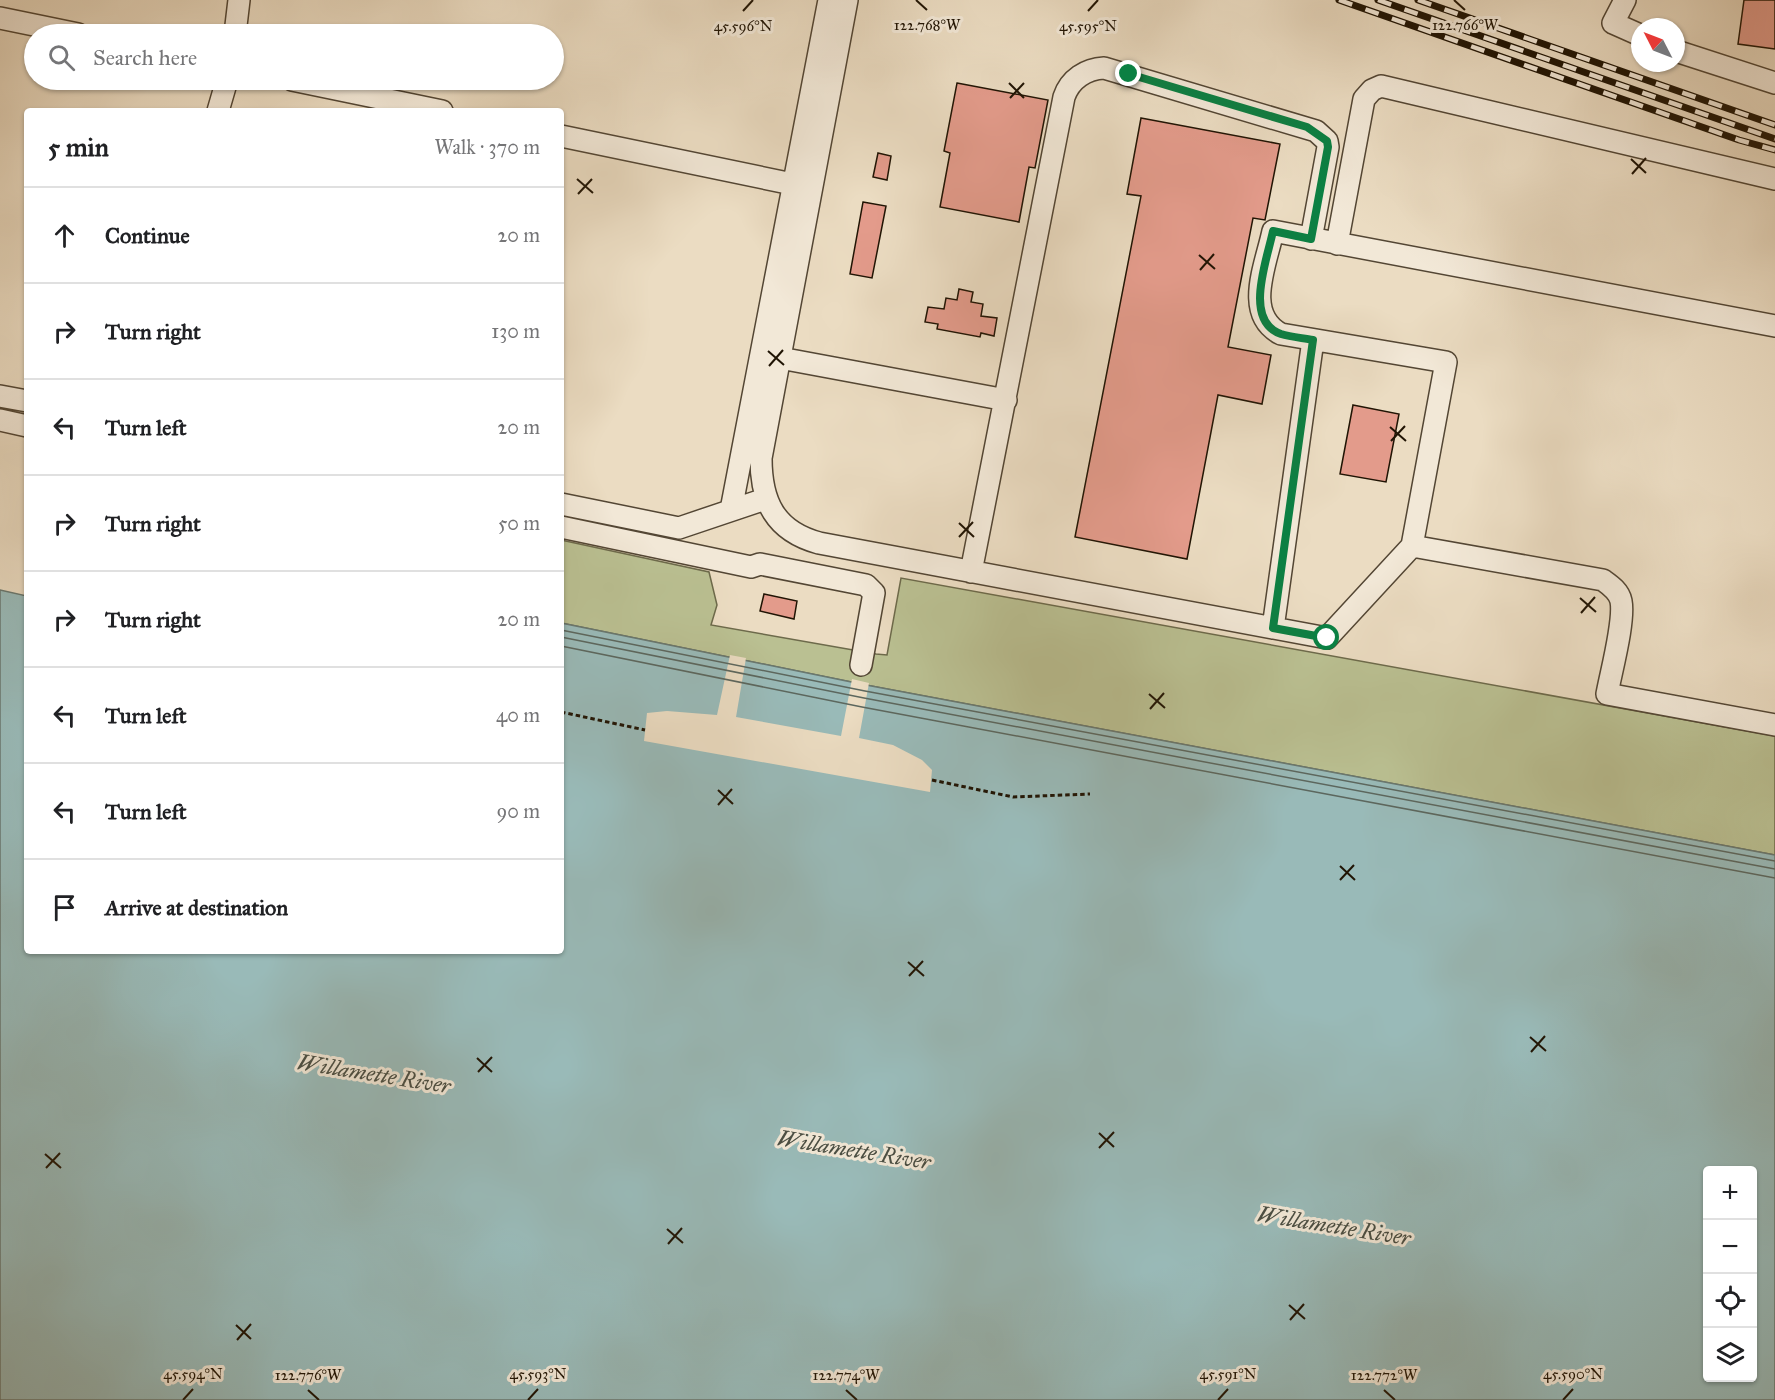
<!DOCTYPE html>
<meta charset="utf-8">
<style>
body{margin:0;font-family:"IM FELL Great Primer",serif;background:#f2f2f2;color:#202124}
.controls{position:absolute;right:18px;bottom:18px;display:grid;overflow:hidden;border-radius:6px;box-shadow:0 2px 4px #0004}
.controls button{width:54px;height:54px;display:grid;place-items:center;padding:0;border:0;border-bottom:2px solid #e0e0e0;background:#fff;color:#202124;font:30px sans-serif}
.compass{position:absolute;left:1631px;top:18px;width:54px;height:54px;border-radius:50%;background:#fff;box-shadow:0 2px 4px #0004;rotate:312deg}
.stop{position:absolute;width:18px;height:18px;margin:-14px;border:4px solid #0b8043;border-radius:50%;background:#fff}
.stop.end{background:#0b8043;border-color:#fff;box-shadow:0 2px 6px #0008}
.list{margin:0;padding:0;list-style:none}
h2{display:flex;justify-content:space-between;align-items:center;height:78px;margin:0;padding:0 24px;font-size:26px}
h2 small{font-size:20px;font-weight:400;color:#757577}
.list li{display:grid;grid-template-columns:39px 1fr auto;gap:18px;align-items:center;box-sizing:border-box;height:96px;padding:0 24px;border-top:2px solid #e0e0e0}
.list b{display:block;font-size:22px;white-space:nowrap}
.list em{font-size:20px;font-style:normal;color:#757577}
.icon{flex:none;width:33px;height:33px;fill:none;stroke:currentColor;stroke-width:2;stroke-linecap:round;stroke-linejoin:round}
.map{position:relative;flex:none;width:1775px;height:1400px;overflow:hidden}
.search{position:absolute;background:#fff;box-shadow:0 2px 4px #0004;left:24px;top:24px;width:540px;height:66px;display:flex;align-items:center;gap:15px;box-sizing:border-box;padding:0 21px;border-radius:33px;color:#757577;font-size:22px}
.panel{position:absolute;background:#fff;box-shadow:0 2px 4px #0004;left:24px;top:108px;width:540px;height:846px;border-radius:6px}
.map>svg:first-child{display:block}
</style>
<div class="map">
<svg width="1775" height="1400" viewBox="0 0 1775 1400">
<rect width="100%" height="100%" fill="#ebdcc2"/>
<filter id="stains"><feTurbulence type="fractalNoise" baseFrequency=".00333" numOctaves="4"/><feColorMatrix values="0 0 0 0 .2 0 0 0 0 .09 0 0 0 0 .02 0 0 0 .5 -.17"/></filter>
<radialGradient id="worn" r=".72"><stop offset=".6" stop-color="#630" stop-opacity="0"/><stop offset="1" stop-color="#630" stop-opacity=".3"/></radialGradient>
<path fill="#bac092" stroke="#6d6a4b" stroke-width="1.5" d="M561,540l148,32 8,33 -6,20 165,29 11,1 14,-77 874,158v119l-909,-170 -305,-62z"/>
<path fill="#99bab8" stroke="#697870" stroke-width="1.5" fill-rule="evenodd" d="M0,590l27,6v355h534v-328l305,62 909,170v545h-1775zM1708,1170h44v208h-44z"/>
<path fill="#ebdcc2" d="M730,655l16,3 -10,59 105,19 11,-57 17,4 -10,55 34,7 29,15 10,10 -2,22 -286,-51 3,-28 20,-2 50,4z"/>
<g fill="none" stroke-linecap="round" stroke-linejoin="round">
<path stroke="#5c675e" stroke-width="1.5" d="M561,630l304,61 910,170
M561,637l303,61 911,171
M561,646l301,61 913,171"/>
</g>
<path fill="#e39b8b" stroke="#201404" stroke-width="1.5" d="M1744,0h31v49l-37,-5z
M957,83l91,17 -13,68 -6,-1 -10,55 -79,-15 10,-54 -6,-2z
M1141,118l139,26 -15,76 -12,-2 -25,129 43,8 -9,49 -44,-9 -31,164 -112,-22 66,-341 -14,-2z
M878,153l13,3 -4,24 -14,-3z
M863,202l23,4 -14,72 -22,-4z
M959,289l14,3 -2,10 12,2 -2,12 16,2 -3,18 -13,-3 -1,4 -43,-8 1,-5 -13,-2 3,-15 16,2 2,-11 11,2z
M1353,405l46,9 -13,68 -46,-8z
M764,594l33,7 -3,18 -34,-8z"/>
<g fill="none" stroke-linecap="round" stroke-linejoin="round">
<defs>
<path id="minor" d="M847,0l-86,458c0,44 14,73 58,85l508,95 85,-92 191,34c7,5 16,11 18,21 4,20 -10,71 -14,93l168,31
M1625,0l-12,23 27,12
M0,18l78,16
M235,34l4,-34
M1676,51l99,32
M292,80l150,31
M218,111l9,-31
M561,136l246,51
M1337,244l27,-145 8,-9 9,-4 394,93
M780,358l226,42
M0,396l27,5
M0,420l27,6
M561,504l118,24 86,-29
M731,510l98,-510
M561,527l190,40 9,-3 106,21 8,8 -13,72
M1412,546l34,-184 -165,-28c-38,-20 -15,-69 -8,-103l502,95
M971,572l93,-475c6,-18 22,-28 40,-29l212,63 11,10 1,6 -17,92
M1273,628l40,-288"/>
</defs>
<use href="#minor" stroke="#534634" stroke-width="24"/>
<path stroke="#201404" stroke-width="3" stroke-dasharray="4.5 3" stroke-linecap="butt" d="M561,712l84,18
M932,780l81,17 77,-3"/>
<use href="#minor" stroke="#f2e8d7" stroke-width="21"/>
<defs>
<path id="rail" d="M1339,0l400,140 36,10
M1378,0l397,139
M1418,0l357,125"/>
</defs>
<use href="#rail" stroke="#201404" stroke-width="7"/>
<use href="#rail" stroke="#f2e8d7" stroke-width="4.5" stroke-dasharray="14" stroke-linecap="butt"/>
</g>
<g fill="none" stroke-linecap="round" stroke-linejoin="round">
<path stroke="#0b8043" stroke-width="8" d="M1129,74l178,53 20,14 1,6 -17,92 -38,-8c-6,29 -30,90 8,103 10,3 22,4 32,6l-40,288 54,10"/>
</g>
<path fill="none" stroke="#201404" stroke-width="2" d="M916,0l11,10M1454,0l11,10M743,11l10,-11M1088,11l10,-11M1009,83l15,15M1010,98l14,-15M1631,159l15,14M1632,174l14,-16M577,179l16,14M578,194l14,-15M1199,255l16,14M1200,270l14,-16M768,351l16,14M769,366l14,-16M1390,427l16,14M1391,441l14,-15M959,523l15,14M959,537l14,-15M1580,598l16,14M1581,613l14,-16M1149,694l16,14M1150,709l14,-16M718,790l15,14M718,805l14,-16M1340,866l15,14M1340,880l14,-15M908,962l16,14M909,976l14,-15M1530,1037l16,14M1531,1052l14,-16M477,1058l15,14M478,1072l14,-15M1099,1133l15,14M1099,1148l15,-16M45,1154l16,14M46,1168l14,-15M667,1229l16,14M668,1244l14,-16M1289,1305l16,14M1290,1320l14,-16M236,1325l15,14M237,1340l14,-16M308,1390l11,10M846,1390l11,10M1384,1390l11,10M183,1400l10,-11M528,1400l10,-11M1218,1400l10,-11M1563,1400l10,-11"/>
<g text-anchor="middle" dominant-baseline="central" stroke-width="6" stroke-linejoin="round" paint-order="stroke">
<g font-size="22" font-style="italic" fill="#4a4e43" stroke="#f2e8d7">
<text transform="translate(374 1074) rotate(9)">Willamette River</text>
<text transform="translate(854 1150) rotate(9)">Willamette River</text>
<text transform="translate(1334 1226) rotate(9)">Willamette River</text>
</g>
</g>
<g font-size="15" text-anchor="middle" fill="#201404" stroke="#f2e8d7" stroke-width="6" stroke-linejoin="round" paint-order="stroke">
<text x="927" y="30">122.768°W</text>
<text x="1465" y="30">122.766°W</text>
<text x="743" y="31">45.596°N</text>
<text x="1088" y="31">45.595°N</text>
<text x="193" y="1379">45.594°N</text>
<text x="538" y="1379">45.593°N</text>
<text x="1228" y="1379">45.591°N</text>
<text x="1573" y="1379">45.590°N</text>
<text x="308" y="1380">122.776°W</text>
<text x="846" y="1380">122.774°W</text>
<text x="1384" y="1380">122.772°W</text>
</g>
<rect width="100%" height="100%" filter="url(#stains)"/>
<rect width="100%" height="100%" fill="url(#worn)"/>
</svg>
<div class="controls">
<button>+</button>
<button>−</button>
<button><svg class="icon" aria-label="locate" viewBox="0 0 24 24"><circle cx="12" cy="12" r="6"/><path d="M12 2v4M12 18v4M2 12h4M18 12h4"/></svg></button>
<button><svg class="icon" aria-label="layers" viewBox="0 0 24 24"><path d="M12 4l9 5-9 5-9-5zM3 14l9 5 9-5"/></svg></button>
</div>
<svg class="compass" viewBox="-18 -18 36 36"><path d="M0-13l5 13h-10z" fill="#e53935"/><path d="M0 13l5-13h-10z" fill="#757577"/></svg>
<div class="stop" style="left:1327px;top:638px"></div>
<div class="stop end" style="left:1129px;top:74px"></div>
<div class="search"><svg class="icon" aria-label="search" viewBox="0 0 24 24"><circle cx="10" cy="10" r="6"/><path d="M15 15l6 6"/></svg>Search here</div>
<section class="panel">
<h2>5 min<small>Walk · 370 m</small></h2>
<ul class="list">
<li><svg class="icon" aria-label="ahead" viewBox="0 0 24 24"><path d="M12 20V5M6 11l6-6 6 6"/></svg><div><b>Continue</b></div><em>20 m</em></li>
<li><svg class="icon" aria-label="right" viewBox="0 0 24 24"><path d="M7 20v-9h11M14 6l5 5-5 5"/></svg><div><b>Turn right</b></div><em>130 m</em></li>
<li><svg class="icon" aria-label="left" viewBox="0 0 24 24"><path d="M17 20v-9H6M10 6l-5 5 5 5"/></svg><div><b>Turn left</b></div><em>20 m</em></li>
<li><svg class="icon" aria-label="right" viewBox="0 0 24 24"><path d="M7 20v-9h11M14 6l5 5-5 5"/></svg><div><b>Turn right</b></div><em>50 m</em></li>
<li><svg class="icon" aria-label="right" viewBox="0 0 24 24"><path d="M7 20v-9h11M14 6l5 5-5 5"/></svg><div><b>Turn right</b></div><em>20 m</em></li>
<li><svg class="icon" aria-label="left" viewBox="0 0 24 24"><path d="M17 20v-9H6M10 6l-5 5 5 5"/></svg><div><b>Turn left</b></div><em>40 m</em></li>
<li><svg class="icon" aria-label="left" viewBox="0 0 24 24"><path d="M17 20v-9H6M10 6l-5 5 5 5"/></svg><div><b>Turn left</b></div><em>90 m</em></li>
<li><svg class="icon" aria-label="arrive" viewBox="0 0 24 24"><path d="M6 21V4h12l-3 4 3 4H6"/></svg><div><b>Arrive at destination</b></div></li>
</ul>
</section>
</div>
